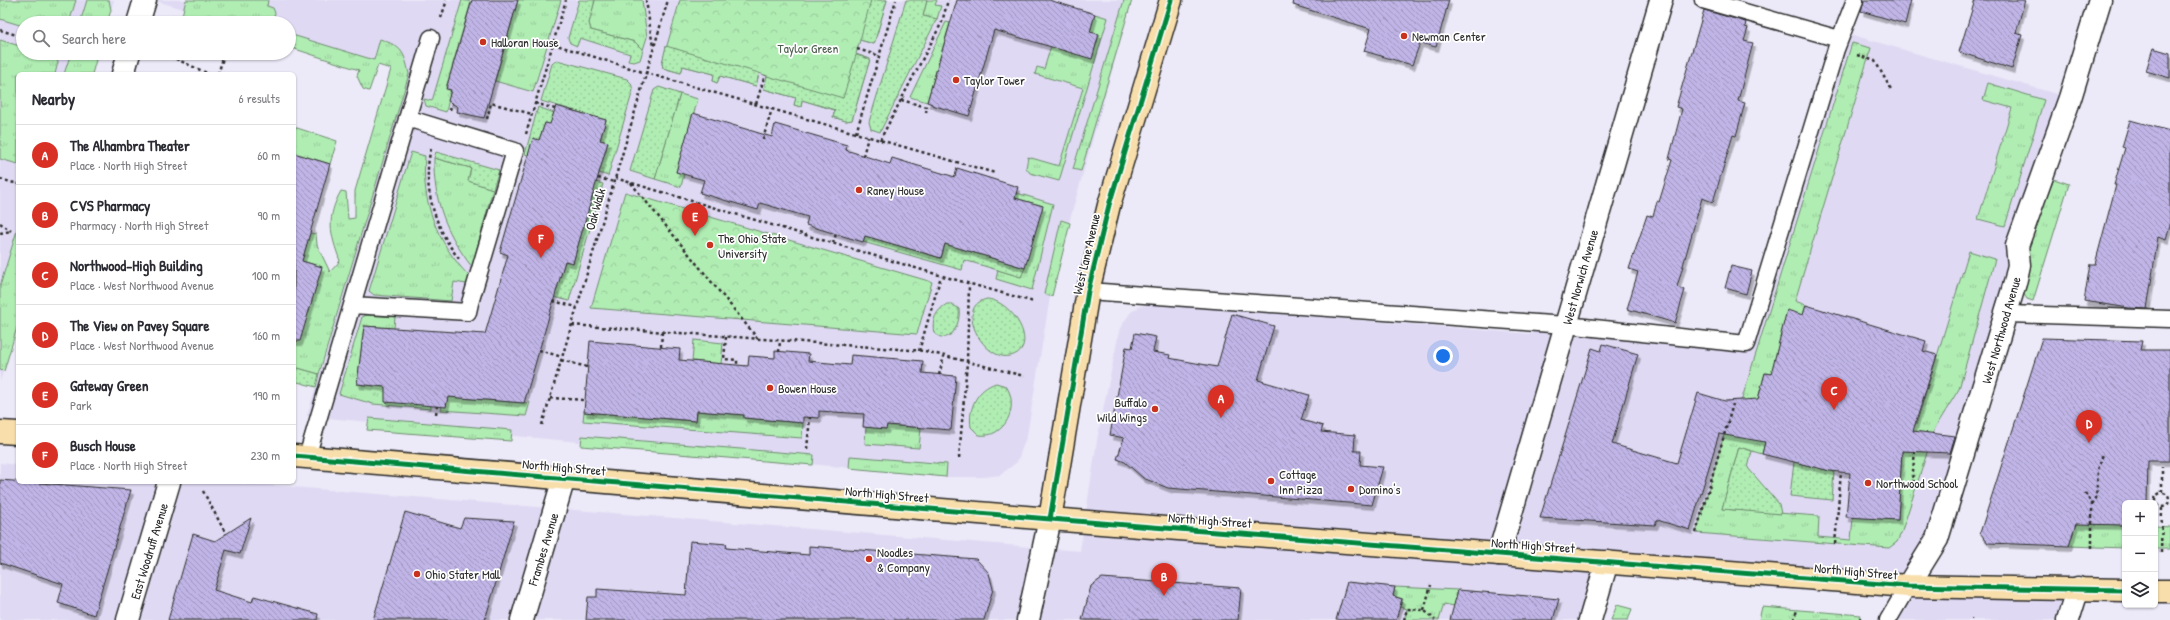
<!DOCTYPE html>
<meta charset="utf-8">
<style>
body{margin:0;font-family:"Patrick Hand",sans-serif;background:#f2f2f3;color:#2b2b33}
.controls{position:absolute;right:12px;bottom:12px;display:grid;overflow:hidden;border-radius:6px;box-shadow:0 1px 3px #0004}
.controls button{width:36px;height:36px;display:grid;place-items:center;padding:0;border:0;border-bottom:1px solid #e1e1e2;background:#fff;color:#2b2b33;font:20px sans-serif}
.you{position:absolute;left:1443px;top:356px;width:14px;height:14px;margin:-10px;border:3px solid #fff;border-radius:50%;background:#1a73e8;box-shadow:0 0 0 6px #1a73e833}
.badge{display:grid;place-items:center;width:26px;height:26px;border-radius:50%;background:#d93025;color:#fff;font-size:13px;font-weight:700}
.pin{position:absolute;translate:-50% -33px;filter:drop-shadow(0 1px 2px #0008)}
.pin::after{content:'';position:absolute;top:21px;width:14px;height:12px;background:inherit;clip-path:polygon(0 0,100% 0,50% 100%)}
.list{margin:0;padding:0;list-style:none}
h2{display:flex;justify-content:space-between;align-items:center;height:52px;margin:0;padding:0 16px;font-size:17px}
h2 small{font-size:13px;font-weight:400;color:#7c7c81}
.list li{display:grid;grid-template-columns:26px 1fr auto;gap:12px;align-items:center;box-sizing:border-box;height:60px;padding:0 16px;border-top:1px solid #e1e1e2}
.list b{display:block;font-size:15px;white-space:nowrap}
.list p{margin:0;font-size:13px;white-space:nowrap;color:#7c7c81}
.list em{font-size:13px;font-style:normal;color:#7c7c81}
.icon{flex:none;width:22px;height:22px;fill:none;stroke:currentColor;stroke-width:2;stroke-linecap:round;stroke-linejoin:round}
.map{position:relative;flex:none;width:2170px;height:620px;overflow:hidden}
.search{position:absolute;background:#fff;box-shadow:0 1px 3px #0004;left:16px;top:16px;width:280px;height:44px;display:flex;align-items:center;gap:10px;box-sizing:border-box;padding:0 14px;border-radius:22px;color:#7c7c81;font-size:15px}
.panel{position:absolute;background:#fff;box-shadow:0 1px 3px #0004;left:16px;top:72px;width:280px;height:412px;border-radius:6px}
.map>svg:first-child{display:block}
</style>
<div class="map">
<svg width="2170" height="620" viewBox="0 0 2170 620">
<defs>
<pattern id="grass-tufts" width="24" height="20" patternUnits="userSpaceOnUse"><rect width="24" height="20" fill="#b0edb3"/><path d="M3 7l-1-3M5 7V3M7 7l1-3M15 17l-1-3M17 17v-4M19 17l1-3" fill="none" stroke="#98cb9a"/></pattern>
<pattern id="forest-crowns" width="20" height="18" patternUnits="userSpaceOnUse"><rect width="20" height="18" fill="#b0edb3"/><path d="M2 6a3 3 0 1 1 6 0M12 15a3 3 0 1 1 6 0" fill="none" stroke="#98cb9a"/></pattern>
<pattern id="garden-dots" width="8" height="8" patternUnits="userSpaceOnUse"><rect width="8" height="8" fill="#b0edb3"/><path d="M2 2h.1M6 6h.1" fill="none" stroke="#98cb9a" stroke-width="1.8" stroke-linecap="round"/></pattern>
<pattern id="building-back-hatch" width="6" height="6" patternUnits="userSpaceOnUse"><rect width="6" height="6" fill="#c0b5e6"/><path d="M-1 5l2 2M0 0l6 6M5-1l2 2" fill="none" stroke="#9c93bb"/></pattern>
<filter id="shadow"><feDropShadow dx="2.5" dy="4.5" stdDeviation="0" flood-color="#0004"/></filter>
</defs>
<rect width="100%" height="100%" fill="#ece9f8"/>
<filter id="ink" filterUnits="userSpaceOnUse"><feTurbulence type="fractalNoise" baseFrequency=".025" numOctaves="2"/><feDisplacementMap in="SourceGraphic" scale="8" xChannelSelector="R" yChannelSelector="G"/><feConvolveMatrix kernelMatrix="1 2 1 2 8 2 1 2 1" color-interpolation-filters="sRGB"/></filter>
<g filter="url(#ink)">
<path fill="#dfd9f3" d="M0,0h114l-7,23h-84v30h75l-6,21h-74v250l-18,57z
M153,0h979l-79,279 -26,156 -10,27 -17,13 -16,2h-38l-639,-61 102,-342 -120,-34v-17h-58z
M1842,32l228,66 -77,261 -85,226 170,3 -10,32h-180l20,-34 -300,-24 -18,58h-1590v-157l18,2v17h212l850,69 18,-116 22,-107 11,-16 8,-5 14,-3 379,30 10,-10 204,20z"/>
<path fill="url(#grass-tufts)" stroke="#6e8c6f" d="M0,0h76l-7,23h-46v3l-23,-7z
M87,0h22l2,10 -4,13h-27z
M186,0h82l-1,6 6,2 2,5 -3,10h-92z
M462,0l9,2 -25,86 5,2 -5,22 -20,-6 -2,-7 8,2z
M518,0h43l-28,92 -38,-11z
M595,0h47l5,37 -4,13 -8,-8 -44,-12 -2,-7z
M927,0h10l-2,5 6,1 -4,13 -14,-3z
M1124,0h8l-51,171 -8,-2z
M1095,14l13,4 -49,163 -29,-8 -4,-5 2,-11 31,9 24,-78 -48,-14 2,-7 7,2 7,-23 41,12 7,-23 -9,-3z
M946,22l4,1 -23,79 -17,-5z
M289,34l85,26 6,-21c22,8 24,12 29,35l-90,300 -25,-7v-37l8,2 20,-65 -20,-6 8,-28 6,1 1,11 13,27 10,-11c-10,-28 -14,-43 1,-70l5,1 2,27 7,-1v-27l36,-122 -13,-4 -9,26 -6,-2 -6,-13 2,-6 -70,-23z
M0,40l23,7v6h20l13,4 2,5 -3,12h-37v90l-18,-5z
M1852,43l19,5 -76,253 11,4 -3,10 -16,-4 -16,63 -6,-1 -7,26 7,43 -3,12 -23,-7 -17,62 97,7 -1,21 33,3 2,-23 45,3 4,-69 26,1 2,-18 -31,-4 3,-9 14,4 53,-174 26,8 -36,130 -24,39 -33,103 -5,11 -8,6 -193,-15 34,-119 10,-9z
M71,53h27l-6,21h-28z
M1988,83l56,17 -39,126 -27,-7 34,-111 -29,-8z
M680,94l18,5 -22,73 8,2 -3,13 -26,-8z
M294,127l43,14 -7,23 -36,-11z
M411,152l14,4c-4,46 12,87 44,120l-2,8 -13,-2 -3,19 -77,-6 -5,-4z
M434,158l37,10 -2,13 24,8 -21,78c-26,-34 -39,-67 -38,-109z
M2054,179l15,5 -36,117 -6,-2 -4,-6 1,-42z
M1017,193l36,11 -21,86 -36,-11 2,-9 23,7 22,-71 -28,-8z
M1061,220l9,3 -18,73 -8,-2z
M18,227v97l-14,47 -4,-1v-84z
M367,315l28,2 -1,11 -30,-2 -7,58 28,3 46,19v3l-58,-5 -34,-10 23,-77z
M694,340l29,3 -2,21 -29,-3z
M448,397l76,6 6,-1 -4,14 -85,-6 1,-4h4z
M697,411l47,4v3l59,5 -1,15 -219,-17 1,-9 112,9z
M369,418l143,12 -1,11 -144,-11z
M887,425l34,3 -2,20 -54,-4 1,-17 20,2z
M582,436l232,19 -1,10 -232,-19z
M850,456l97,8 -1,13 -97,-9z
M2080,509l26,15 19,1v23l-56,-2z
M2155,526l15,1v22h-15z
M1395,587l63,3 -4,16 -10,-2 -5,16h-35l3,-11 -7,-2 3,-8 -10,-3z
M1617,605l15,4 -4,11h-17z
M1762,607l99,8 -1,5h-101z"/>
<path fill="url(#forest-crowns)" stroke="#6e8c6f" d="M680,0h207l-13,44 -14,-4 -4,14 14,5 -18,61 -6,1 -13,-4 2,-7 -33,-10 -1,7 -7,-2 2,-7 -32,-9 3,-13 -8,-3 -3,13 -36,-10 -3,7 -4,-2 1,-7 -31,-8 -2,7 -18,-5 -1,-5z
M625,192l307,90 -15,52 -326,-26z"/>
<path fill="url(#garden-dots)" stroke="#6e8c6f" d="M579,0h16l-6,23 2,7 44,12 8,8 -3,10 -6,2 -6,-1 2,-7 -50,-16 -3,8 -7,-3 -2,-5z
M871,0h16l-13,44 -14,-4z
M906,0h21l-4,16 14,3 -57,113 -9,-3 -2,-7z
M666,46l93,27 -3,13 -36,-10 -3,7 -4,-2 1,-7 -31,-8 -2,7 -18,-5 -1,-5z
M856,55l14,4 -18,61 -6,1 -13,-4 2,-7 -33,-10 -1,7 -7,-2 2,-7 -32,-9 3,-13 76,22z
M557,60l70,19 4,4 2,7 -25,86 -9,-3 9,-31 -8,-2 6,-20 -65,-19 11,-37z
M659,87l21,7 -25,85 -25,-8 24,-81z
M538,107l16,6 -3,12 -6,-2 -6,17 -11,15 -3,-1z
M436,152l63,18 -6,19 -25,-8 3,-13 -37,-10z
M596,182l7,2 -34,117 -15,-4 11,-36 8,2z
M865,236l76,22 4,-14 80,24 -4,9 -57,-17 -2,10 -99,-28z
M987,299c27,2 54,50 23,57 -26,6 -57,-50 -23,-57z
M947,304h5l7,5c2,15 -9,38 -25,24 -3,-12 2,-23 13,-29z
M294,367l25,7 -3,13 -22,-6z
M996,383l10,3c14,20 -1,53 -27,49l-8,-8c-3,-19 6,-38 25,-44z
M1739,447l13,4 -4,17 31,36 2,10 -59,-5z
M1794,462l40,10 -2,28 -42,-4z"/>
<path fill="url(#building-back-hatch)" stroke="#2b2b2b" filter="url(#shadow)" d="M472,0h46l-34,118 -27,-6 1,-5 -10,-6 3,-11 -5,-1z
M957,0h92l46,14 -5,18 9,2 -7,25 -98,-29 -25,86 -37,-11v-1l-5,-2z
M1294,0h155l-13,47 -16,-4 -8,22 -48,-14 7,-22 -78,-24z
M1864,0h47l-6,24 -44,-13z
M1975,0h50l-9,33 6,2 -10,34 -53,-17z
M1704,10l42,12 -1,5 3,1 -4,13 9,2 -15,58 7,2 -9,33 -3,-1 -20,67 -11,-4 -25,89 8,3 -10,33 -48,-14 11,-37 -9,-3 18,-54 6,2 4,-16 2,1 13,-42 -3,-1 13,-50 -6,-2z
M2153,48l17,5v25l-24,-7z
M556,106l50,14 -6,20 8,2 -35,121 -8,-2 -41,142 -76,-6 -2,10 -61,-5v-15l-28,-3 7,-58 121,8 23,-79 -8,-3 33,-114 6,2 6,-17 5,1z
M693,113l79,24 3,-13 72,21 -1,5 44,14 2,-6 63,19 2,-9 61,19 -3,11 28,8 -18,62 -80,-24 -4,14 -76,-22 -2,6 -57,-17 2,-8 -48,-14 -2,7 -58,-17 4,-13 -28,-8z
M2130,120l40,11v95l-4,14 -8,-3 -11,72 -18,-1 -45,-7 6,-37h5l21,-79h-2l11,-37 -3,-1z
M294,153l36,11 -28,97 20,6 -22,74h-6z
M1731,266l21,5 -6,23 -21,-6z
M1806,305l120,36 -3,10 14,4 -24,76 42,5 -5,17 -48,-2 -4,69 -52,-3 4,-44 -20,-2 -68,-17 3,-12 -46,-8 -29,96 -33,-10 -2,5 -115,-7 52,-170 9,3 2,-7 35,10 -26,90 65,19 21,-70 27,8 33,-2 7,-26 6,1 16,-64 16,5z
M1232,314l42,12 -16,54 51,15 -8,25 22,6 -2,6 34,3 -1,16h7l-1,14 23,2 -11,38 -204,-17 -25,-10 -18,-16 -8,-3 7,-21 -14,-3 16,-88 6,1 3,-15 21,4 -3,15 17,3 -1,3 48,9z
M2042,338l100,3 -2,9h30v111h-22l-1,42h-22v22l-49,-1 -7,22 -81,-3 -8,-10z
M590,341l90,8 -1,11 69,6 1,-10 26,2v-7l34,3 -1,7 42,4 1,-10 72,6 -1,12 34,3 -5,54 -64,-5 -1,4 -23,-2 1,-13 -45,-3v7l-16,-1v6l-59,-5v-3l-47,-4 -1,10 -112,-9z
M0,480l131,10 -37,125 -36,-12 5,-19 -63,-21z
M405,512l55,16 4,-10 50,3 -29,99h-112z
M251,518l-11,36 -14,-4 -12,40 38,12 2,-6 64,18 -1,6h-149l25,-86 22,7z
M690,541l37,3 -1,4 83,7v-9l167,13 13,14 4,16 -9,31h-398l2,-23h9v-8l89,6z
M1102,578l139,10 -3,32h-156l9,-34z
M1347,582l48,5 -2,9 9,3 -6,21h-60z
M1458,590l48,4 53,5 -6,21h-103z"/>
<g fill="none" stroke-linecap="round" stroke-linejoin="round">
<defs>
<path id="lane" d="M1703,0l136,39
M1088,291l478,34 180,19 90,-295 19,-49
M352,305l116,7 2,-9 45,-152 -108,-33
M2007,314l163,5
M307,457l124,-419
M1888,620l20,-34"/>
<path id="street" d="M1499,554l162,-554
M1908,586l29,-47 78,-256 4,-18 -2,-19 53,-148 30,-98
M128,620l41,-138
M522,620l42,-142
M1590,620l17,-58
M2068,620l10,-32"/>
<path id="secondary" d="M138,23l7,-23
M123,74l6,-21
M1028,620l22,-101"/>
<path id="primary" d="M0,432l18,1
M294,456l756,63 858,67 217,4
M1050,519l38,-228 21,-86 62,-205
M2155,591h15"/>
</defs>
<use href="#lane" stroke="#2b2b2b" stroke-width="19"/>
<use href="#street" stroke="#2b2b2b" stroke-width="25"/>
<use href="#secondary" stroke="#2b2b2b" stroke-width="25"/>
<use href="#primary" stroke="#2b2b2b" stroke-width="25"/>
<path stroke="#2b2b2b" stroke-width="2.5" stroke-dasharray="3 3" stroke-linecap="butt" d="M646,0l7,47
M441,18l6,-18
M0,30l23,7
M553,44l93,29 349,100
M857,49l23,7
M165,54l44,20
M1857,55l18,6 17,30
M218,74l6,-19
M901,100l26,7 -1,5
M535,103l20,6
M756,104l9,-29
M450,110l2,-7
M487,119l4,-16 41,11
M856,133l40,-133
M526,134l40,-134
M763,139l9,-30
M880,140l62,-118 6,-22
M431,149c-10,37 5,82 29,111
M863,156l5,-19
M598,178l16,4
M615,178l324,97 95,27
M0,179l18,5
M631,183l127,156
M0,223l11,8
M0,233l11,-2
M833,243l3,-9
M553,301l24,6
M572,325l353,26 99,25
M726,337l-2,22 13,1v5
M661,347l1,-15
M539,350l23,7
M919,351l22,-75
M779,352l1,-11
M561,360l26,7
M939,375l5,-19
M550,398l35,2
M436,414l1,-8
M542,425l126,-425
M807,449l3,-32
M1915,451l-3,30 6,1
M959,458l8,-96 2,-78
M203,491l23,43
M2162,492v-25
M2155 500a7 7 0 1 1 14 0a7 7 0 1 1-14 0Z
M2085,493l7,11v47
M2092,504l4,-5 2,-29 5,-16
M1696,533l37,-129
M1835,544l6,-72
M2161,553l1,-46
M1424,610l7,-25
M1404,620l3,-11 17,1 11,10
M1794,620l3,-10
M1860,620l1,-5
M1971,620v-1"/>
<use href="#lane" stroke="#fff" stroke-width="16"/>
<use href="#street" stroke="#fff" stroke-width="22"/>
<use href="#secondary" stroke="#fff" stroke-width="22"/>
<use href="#primary" stroke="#f8deab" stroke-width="22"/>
<defs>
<path id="cycleway" d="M294,456l756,63 858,67 217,4
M1050,519l38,-228 21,-86 62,-205"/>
</defs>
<use href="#cycleway" stroke="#fff" stroke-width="8"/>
<use href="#cycleway" stroke="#00873e" stroke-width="5"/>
</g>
</g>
<g fill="#c8321e" stroke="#fff" stroke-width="1.5">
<circle cx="1404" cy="36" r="4"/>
<circle cx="483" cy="42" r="4"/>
<circle cx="956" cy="80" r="4"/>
<circle cx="859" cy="190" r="4"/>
<circle cx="710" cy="245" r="4"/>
<circle cx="770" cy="388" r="4"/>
<circle cx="1155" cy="409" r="4"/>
<circle cx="1271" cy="481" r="4"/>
<circle cx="1868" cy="483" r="4"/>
<circle cx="1351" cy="489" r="4"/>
<circle cx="869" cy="559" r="4"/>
<circle cx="417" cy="574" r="4"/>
</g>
<g text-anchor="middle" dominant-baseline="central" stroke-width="3.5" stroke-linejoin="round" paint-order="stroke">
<g font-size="13" fill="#2b2b2b" stroke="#fff" text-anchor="start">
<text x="1412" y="36">Newman Center</text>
<text x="491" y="42">Halloran House</text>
<text x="964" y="80">Taylor Tower</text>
<text x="867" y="190">Raney House</text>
<text x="718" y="238">The Ohio State<tspan x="718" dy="15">University</tspan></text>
<text x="778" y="388">Bowen House</text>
<text x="1147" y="402" text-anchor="end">Buffalo<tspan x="1147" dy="15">Wild Wings</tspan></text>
<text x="1279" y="474">Cottage<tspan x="1279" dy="15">Inn Pizza</tspan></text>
<text x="1876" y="483">Northwood School</text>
<text x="1359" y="489">Domino's</text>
<text x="877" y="552">Noodles<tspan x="877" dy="15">&amp; Company</tspan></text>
<text x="425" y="574">Ohio Stater Mall</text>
</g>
<g font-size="13" fill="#4c5c4d" stroke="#fff">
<text x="808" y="48">Taylor Green</text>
</g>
<g font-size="13" fill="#2b2b2b" stroke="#fff">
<text transform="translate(595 209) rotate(-74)">Oak Walk</text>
<text transform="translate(1086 254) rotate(-77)">West Lane Avenue</text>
<text transform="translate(1580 277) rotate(-74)">West Norwich Avenue</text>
<text transform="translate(2001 330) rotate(-74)">West Northwood Avenue</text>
<text transform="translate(564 467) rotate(5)">North High Street</text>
<text transform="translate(887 494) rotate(5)">North High Street</text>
<text transform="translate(1210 520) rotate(4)">North High Street</text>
<text transform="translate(1533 545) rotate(4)">North High Street</text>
<text transform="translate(543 549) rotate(-73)">Frambes Avenue</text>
<text transform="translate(149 551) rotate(-73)">East Woodruff Avenue</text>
<text transform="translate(1856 571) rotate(5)">North High Street</text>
</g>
</g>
</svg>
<div class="controls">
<button>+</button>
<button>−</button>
<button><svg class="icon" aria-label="layers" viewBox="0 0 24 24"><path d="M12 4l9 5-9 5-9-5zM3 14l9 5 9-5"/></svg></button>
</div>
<div class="you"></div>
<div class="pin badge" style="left:1221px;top:418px">A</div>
<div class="pin badge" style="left:1164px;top:596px">B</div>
<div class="pin badge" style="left:1834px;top:410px">C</div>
<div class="pin badge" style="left:2089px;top:443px">D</div>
<div class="pin badge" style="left:695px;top:236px">E</div>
<div class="pin badge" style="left:541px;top:258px">F</div>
<div class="search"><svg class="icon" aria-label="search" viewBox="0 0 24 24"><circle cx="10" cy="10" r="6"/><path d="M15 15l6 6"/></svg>Search here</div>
<section class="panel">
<h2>Nearby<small>6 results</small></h2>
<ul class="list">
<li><span class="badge">A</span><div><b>The Alhambra Theater</b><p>Place · North High Street</p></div><em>60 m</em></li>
<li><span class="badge">B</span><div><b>CVS Pharmacy</b><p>Pharmacy · North High Street</p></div><em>90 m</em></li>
<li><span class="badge">C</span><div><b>Northwood-High Building</b><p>Place · West Northwood Avenue</p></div><em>100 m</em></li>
<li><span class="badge">D</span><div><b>The View on Pavey Square</b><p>Place · West Northwood Avenue</p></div><em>160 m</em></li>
<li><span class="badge">E</span><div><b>Gateway Green</b><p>Park</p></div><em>190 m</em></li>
<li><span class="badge">F</span><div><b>Busch House</b><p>Place · North High Street</p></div><em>230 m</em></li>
</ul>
</section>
</div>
